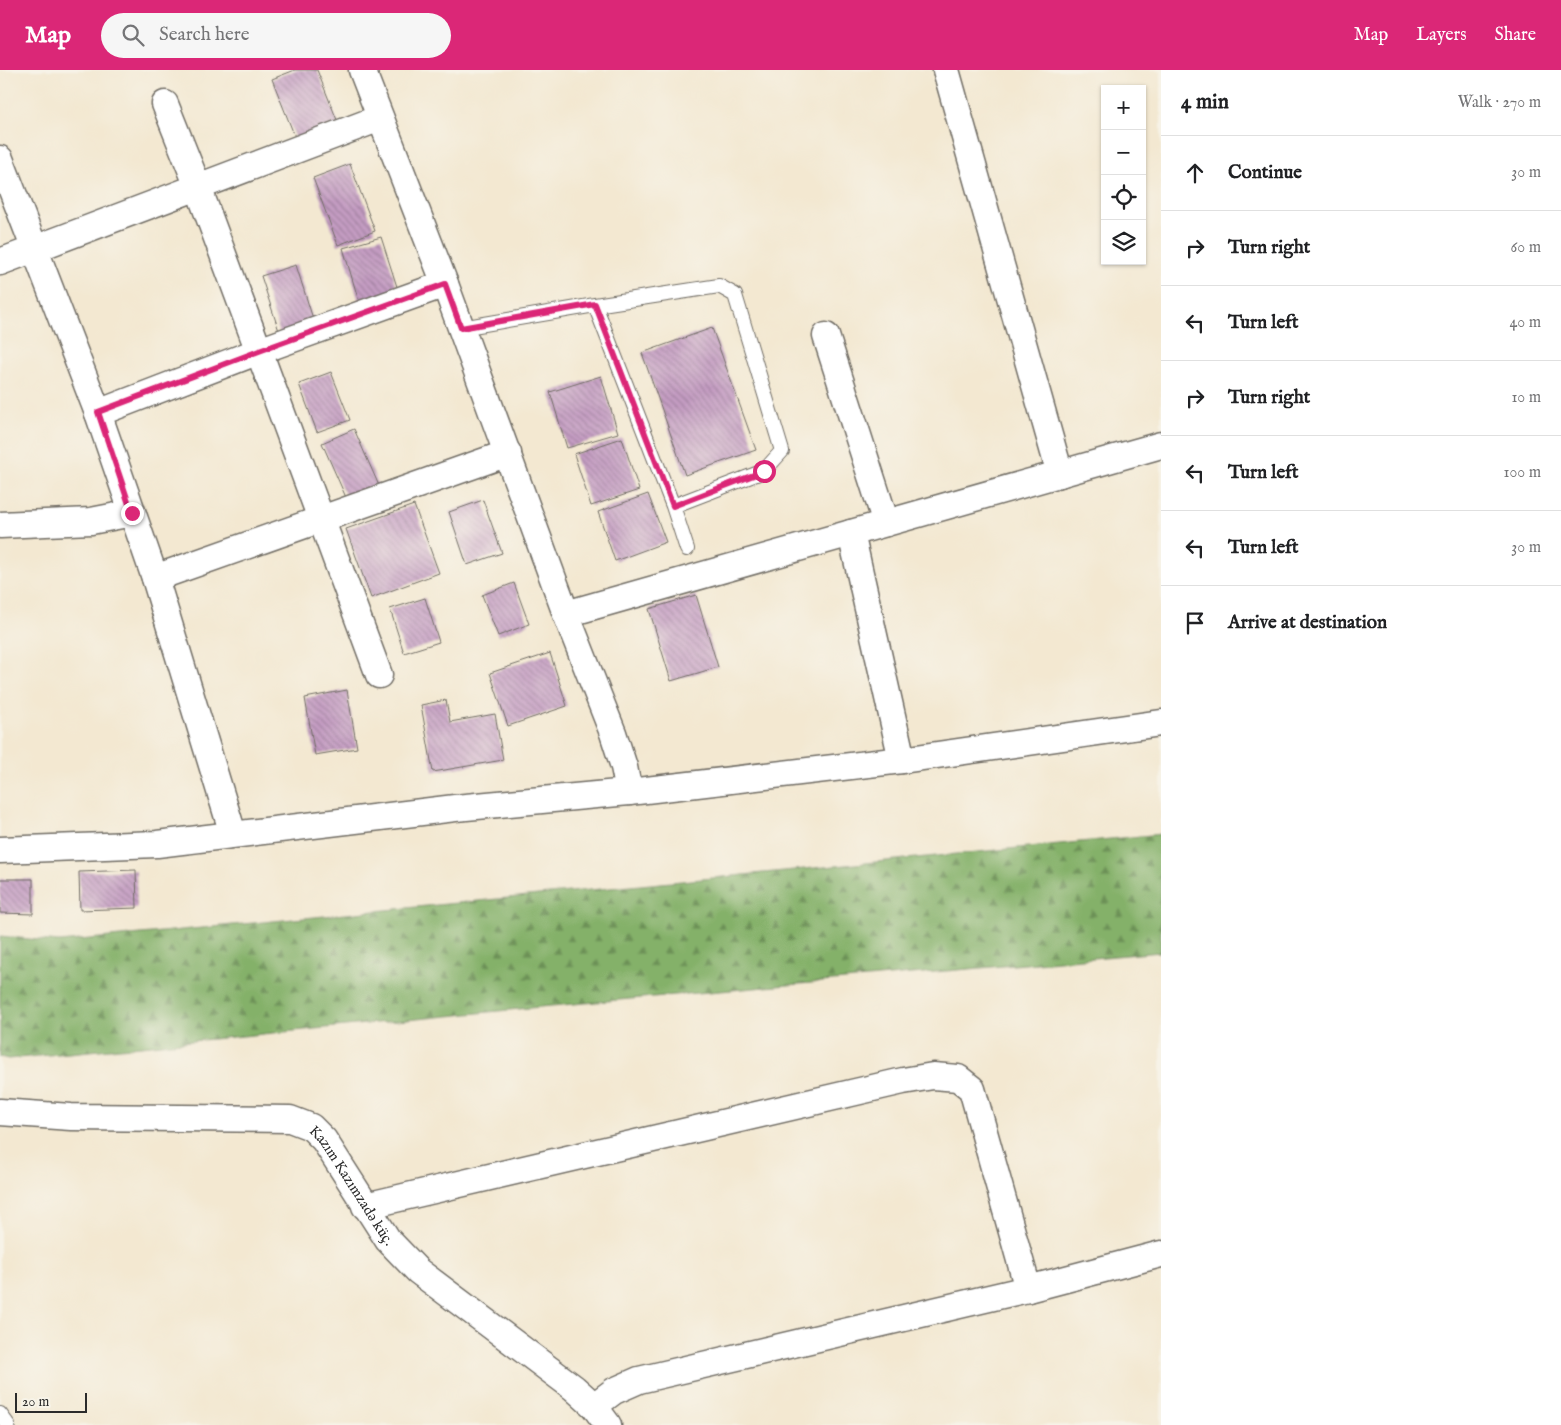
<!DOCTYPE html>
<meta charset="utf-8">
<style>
body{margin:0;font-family:"IM FELL English",serif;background:#f6f6f6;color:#202124}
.controls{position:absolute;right:15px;top:15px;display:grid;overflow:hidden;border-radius:0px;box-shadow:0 1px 4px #0004}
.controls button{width:45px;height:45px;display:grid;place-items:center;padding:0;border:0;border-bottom:1px solid #e0e0e0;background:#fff;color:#202124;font:25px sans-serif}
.scale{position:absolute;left:15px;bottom:12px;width:72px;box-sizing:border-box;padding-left:5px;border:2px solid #2b2b2b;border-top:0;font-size:14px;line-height:18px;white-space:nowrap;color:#2b2b2b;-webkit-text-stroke:4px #f7f3e8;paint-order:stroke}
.stop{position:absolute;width:15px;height:15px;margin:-11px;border:4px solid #db2777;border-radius:50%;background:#fff}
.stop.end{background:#db2777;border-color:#fff;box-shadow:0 1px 5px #0008}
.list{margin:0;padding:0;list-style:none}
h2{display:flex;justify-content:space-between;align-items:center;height:65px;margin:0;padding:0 20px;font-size:21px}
h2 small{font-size:16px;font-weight:400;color:#757577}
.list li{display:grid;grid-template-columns:32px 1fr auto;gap:15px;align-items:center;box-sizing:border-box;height:75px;padding:0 20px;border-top:1px solid #e0e0e0}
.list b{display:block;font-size:19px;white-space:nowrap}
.list em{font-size:16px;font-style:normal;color:#757577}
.icon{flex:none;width:28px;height:28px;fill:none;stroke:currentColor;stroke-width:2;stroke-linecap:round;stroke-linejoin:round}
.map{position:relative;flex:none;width:1161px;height:1355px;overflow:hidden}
header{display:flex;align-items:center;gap:30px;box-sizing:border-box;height:70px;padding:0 25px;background:#db2777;color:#fff}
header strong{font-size:24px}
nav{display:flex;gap:28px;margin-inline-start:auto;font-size:18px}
.search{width:350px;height:45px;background:#f6f6f6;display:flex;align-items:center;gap:12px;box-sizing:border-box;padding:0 18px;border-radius:28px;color:#757577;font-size:19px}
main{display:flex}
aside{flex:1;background:#fff}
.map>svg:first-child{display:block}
</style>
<header>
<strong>Map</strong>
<div class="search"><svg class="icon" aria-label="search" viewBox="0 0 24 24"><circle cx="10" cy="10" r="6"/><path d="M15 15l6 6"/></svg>Search here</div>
<nav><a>Map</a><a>Layers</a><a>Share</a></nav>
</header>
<main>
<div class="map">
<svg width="1161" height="1355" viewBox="0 0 1161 1355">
<defs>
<pattern id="forest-firs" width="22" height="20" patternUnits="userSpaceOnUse" patternTransform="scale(1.25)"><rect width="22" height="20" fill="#84b169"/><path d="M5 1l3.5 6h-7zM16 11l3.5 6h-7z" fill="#6c9057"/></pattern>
<pattern id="building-back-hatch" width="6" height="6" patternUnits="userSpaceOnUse" patternTransform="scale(1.25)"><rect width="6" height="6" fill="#c49cc2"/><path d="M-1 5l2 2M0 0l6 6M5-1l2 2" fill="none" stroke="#9f7f9e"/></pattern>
</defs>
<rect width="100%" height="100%" fill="#f7f3e8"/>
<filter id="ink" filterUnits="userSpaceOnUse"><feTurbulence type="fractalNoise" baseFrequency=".02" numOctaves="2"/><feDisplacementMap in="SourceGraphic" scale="10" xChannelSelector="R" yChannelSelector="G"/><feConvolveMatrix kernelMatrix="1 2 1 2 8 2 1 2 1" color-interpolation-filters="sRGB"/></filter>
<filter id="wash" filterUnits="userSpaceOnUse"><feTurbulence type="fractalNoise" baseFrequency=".0096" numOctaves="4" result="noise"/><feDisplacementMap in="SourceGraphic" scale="20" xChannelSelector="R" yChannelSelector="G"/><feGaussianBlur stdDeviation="1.12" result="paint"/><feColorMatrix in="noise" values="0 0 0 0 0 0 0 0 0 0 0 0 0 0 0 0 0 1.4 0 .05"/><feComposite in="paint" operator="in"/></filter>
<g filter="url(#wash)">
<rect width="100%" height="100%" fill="#f3e8d1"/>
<path fill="url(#forest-firs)" stroke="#586e4a" d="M1161,764v118l-621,55 -532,52 -8,-2v-121l59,6z"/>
<g id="blocks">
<path fill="url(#building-back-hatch)" d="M295,0h22l22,55 -42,17 -25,-63z
M350,94l25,67 -37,14 -25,-67z
M381,167l18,56 -39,12 -17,-57z
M296,195l18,57 -34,12 -19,-58z
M712,258l44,122 -71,25 -43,-122z
M331,302l19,48 -33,12 -18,-48z
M601,306l17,57 -51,15 -17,-56z
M354,359l26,59 -32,14 -26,-59z
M622,368l17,52 -48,16 -17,-52z
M648,424l18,48 -51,19 -17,-49z
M483,430l19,53 -35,12 -18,-53z
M414,435l25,68 -68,25 -25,-69z
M514,513l15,41 -31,12 -16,-41z
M696,525l22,72 -47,14 -22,-72z
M425,528l14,44 -35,11 -14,-44z
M550,583l17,53 -59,20 -18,-53z
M347,620l10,58 -42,7 -10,-57z
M446,630l4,22 45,-8 8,46 -70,12 -12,-67z
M136,800l1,38 -57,2 -1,-38z
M0,809h33v35l-33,-1z"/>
</g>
</g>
<g filter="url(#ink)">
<use href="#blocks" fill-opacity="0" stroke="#716d65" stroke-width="1"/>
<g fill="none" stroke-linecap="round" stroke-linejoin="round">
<defs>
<path id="lane" d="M461,258l134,-23 124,-19 16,9 47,156 -18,20 -91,35 -78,-201
M673,436l14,43
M0,1344l8,11"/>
<g id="street">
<path d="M362,0l83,214 121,330 47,119 11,34 5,25"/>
<path d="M946,0l114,404"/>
<path d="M165,34l33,83 181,488"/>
<path d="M0,89l98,254 57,165 78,256"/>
<path d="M0,192l380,-144"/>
<path d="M826,266l60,187"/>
<path d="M98,343l161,-62 186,-67"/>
<path d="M0,455l91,-4 41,-8"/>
<path d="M851,463l51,227"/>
<path d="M155,508l353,-125"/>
<path d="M566,544l595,-169"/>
<path d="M0,780l157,-6 298,-36 174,-16 273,-32 259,-37"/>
<path id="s1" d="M0,1042l71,5 219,2 21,8 13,13 64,100 30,31 156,117 20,18 14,19"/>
<path d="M365,1136l538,-125 30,-5 25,2 14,11 56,200"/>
<path d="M594,1336l20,-15 25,-11 389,-91 133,-35"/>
</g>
</defs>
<use href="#lane" stroke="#716d65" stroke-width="16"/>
<use href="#street" stroke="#716d65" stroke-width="29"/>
<use href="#lane" stroke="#fff" stroke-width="14"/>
<use href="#street" stroke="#fff" stroke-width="26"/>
</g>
</g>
<g fill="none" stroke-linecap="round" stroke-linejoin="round" filter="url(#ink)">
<path stroke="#db2777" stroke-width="6" d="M132,443l-34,-101 161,-61 186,-67 16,44 134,-24 78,202 91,-35"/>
</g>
<g text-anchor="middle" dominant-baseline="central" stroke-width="4" stroke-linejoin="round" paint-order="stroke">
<g font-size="15" fill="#2b2b2b" stroke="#f7f3e8">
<text stroke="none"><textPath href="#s1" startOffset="384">Kazım Kazımzadə küç.</textPath></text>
</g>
</g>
</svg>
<div class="controls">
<button>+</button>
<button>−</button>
<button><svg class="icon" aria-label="locate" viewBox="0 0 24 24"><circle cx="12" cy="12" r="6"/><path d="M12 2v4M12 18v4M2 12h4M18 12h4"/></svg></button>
<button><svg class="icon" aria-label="layers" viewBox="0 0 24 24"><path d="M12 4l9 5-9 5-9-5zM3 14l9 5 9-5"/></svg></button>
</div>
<div class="scale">20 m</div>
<div class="stop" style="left:764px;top:401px"></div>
<div class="stop end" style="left:132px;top:443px"></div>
</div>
<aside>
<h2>4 min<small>Walk · 270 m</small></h2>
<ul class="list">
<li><svg class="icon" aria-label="ahead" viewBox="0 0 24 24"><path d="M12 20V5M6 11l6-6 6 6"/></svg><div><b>Continue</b></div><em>30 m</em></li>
<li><svg class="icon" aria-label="right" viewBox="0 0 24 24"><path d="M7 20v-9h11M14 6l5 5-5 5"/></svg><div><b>Turn right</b></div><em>60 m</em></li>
<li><svg class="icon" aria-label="left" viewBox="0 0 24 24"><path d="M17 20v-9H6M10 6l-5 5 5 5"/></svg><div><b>Turn left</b></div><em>40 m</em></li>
<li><svg class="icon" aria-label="right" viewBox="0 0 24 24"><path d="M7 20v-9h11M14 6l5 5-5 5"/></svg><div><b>Turn right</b></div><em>10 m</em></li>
<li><svg class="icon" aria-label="left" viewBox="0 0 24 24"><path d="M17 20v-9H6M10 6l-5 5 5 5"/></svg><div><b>Turn left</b></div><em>100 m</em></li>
<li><svg class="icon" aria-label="left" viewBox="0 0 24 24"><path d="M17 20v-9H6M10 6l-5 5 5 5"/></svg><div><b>Turn left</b></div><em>30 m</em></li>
<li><svg class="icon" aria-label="arrive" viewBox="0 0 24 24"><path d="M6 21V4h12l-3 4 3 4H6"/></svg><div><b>Arrive at destination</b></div></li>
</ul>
</aside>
</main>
